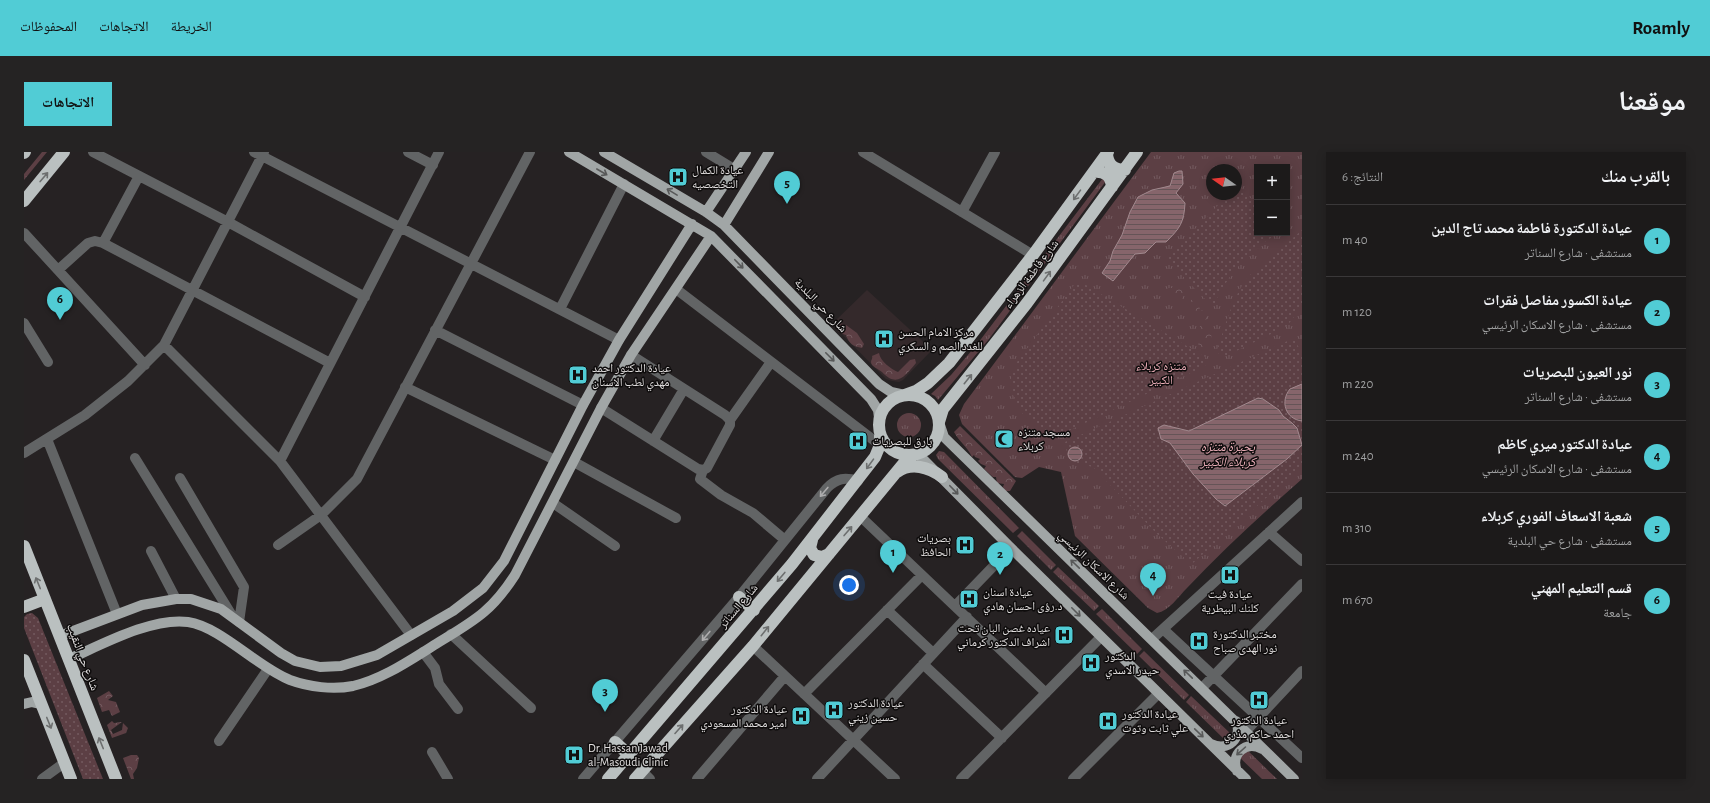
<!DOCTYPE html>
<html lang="ar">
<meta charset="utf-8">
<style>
body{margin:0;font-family:"Alegreya Sans","Noto Naskh Arabic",sans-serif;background:#252323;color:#f1f3f6;direction:rtl}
.controls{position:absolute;right:12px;top:12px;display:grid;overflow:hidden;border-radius:0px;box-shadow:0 2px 10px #0003}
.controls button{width:36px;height:36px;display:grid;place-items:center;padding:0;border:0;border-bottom:1px solid #3a3839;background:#1c1a1a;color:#f1f3f6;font:20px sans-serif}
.compass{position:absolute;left:1182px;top:12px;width:36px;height:36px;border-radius:50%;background:#1c1a1a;box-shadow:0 2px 10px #0003;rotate:284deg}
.you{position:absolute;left:825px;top:433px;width:14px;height:14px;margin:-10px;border:3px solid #fff;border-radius:50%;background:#1a73e8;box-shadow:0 0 0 6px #1a73e833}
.badge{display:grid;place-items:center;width:26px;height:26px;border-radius:50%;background:#51ccd5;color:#111;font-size:13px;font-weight:700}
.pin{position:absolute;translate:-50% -33px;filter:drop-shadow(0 1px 2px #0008)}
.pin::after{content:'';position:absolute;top:21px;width:14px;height:12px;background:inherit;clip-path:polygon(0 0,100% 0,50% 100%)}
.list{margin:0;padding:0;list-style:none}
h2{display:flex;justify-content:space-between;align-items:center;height:52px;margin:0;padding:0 16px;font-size:17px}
h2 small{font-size:13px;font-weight:400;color:#a0a1a2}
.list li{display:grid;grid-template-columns:26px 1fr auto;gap:12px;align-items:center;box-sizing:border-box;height:72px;padding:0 16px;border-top:1px solid #3a3839}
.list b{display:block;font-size:15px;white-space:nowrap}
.list p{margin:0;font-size:13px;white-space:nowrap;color:#a0a1a2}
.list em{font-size:13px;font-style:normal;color:#a0a1a2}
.map{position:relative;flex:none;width:1278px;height:627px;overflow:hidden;direction:ltr;border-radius:0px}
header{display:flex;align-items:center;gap:24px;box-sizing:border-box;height:56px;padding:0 20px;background:#51ccd5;color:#111}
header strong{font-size:19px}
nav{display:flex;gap:22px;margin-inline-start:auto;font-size:14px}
.intro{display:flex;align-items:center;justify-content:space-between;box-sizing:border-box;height:96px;padding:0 24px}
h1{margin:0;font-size:28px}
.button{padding:10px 18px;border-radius:0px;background:#51ccd5;color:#111;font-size:14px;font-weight:700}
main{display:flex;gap:24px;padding:0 24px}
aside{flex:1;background:#1c1a1a;border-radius:0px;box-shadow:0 2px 10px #0003}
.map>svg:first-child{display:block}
</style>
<header>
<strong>Roamly</strong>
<nav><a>الخريطة</a><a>الاتجاهات</a><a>المحفوظات</a></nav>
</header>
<div class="intro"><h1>موقعنا</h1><a class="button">الاتجاهات</a></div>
<main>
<aside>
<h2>بالقرب منك<small>النتائج: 6</small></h2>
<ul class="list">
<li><span class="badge">1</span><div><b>عيادة الدكتورة فاطمة محمد تاج الدين</b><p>مستشفى · شارع السناتر</p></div><em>40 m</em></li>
<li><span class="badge">2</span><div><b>عيادة الكسور مفاصل فقرات</b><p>مستشفى · شارع الاسكان الرئيسي</p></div><em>120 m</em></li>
<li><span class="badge">3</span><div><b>نور العيون للبصريات</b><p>مستشفى · شارع السناتر</p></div><em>220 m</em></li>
<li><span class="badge">4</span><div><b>عيادة الدكتور ميري كاظم</b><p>مستشفى · شارع الاسكان الرئيسي</p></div><em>240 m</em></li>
<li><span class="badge">5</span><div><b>شعبة الاسعاف الفوري كربلاء</b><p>مستشفى · شارع حي البلدية</p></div><em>310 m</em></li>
<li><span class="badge">6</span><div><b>قسم التعليم المهني</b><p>جامعة</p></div><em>670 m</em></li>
</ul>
</aside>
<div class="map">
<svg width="1278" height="627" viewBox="0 0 1278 627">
<defs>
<pattern id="grass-tufts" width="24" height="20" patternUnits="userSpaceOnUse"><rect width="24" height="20" fill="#5c3f44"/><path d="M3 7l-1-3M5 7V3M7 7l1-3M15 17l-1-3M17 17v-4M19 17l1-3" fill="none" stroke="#735a5f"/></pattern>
<pattern id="forest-crowns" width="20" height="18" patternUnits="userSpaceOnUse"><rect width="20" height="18" fill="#5c3f44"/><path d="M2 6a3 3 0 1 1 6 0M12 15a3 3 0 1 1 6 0" fill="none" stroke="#735a5f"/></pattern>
<pattern id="garden-dots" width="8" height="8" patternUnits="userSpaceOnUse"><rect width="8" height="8" fill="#5c3f44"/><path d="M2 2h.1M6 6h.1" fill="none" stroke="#735a5f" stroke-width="1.8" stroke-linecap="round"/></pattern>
<pattern id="water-rules" width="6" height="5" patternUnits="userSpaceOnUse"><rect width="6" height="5" fill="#86656b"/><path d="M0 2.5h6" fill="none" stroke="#655457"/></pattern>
</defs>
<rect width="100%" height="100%" fill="#262223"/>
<path fill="#34292b" d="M843,138l65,60 -29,30 -4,2 -7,-1 -6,-2 -54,-55z"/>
<path fill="url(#grass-tufts)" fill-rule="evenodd" d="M18,0h5l-23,28v-6z
M1127,0h151v327c-40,35 -79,71 -115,109 -9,9 -18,23 -30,25l-9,-5 -73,-72 -14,-64 -22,-5 -17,11 -7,-1 -53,-53 -3,-9 5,-11zM1233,15h30v66h-30zM1188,18h24v24h-24z
M1079,26l3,3 -117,158 -51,61 -3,-4 -4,-2 20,-19 27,-32z
M873 273a12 12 0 1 1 24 0a12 12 0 1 1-24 0Z
M915,299l5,1 75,76 -6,5 -75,-74 -2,-4z
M998,379l34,34 -5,5 -34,-34z
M1034,415l41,39 -5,5 -41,-39z
M1078,457l40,40 -5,5 -41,-40z
M1120,499l45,44 -5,5 -45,-44z
M1167,544l40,38 -6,6 -39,-38z
M1218,593l35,34h-15l-27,-26z"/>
<path fill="url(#forest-crowns)" d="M1150,132l9,6 1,4 -2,5 -5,2 -4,-4 3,-1v-2l-9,-6h6z
M1169,147l6,4 1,8 4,-1 2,1 1,7 -2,4 2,5 5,4 -1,8 -4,4 3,5h-9l-3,-4 1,-3c-4,-7 -2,-10 2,-16l-3,-2 -2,-13 -3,2 -4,-2 -2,-7z
M816,171l6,2 11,8 7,11 -2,4c-9,-2 -13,-4 -16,-13 -6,-2 -10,-4 -10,-11z
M855,201c1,8 12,16 19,19l12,-12 5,-1 1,4c-11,13 -19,25 -34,9 -3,-3 -11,-5 -11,-10 0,-2 2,-4 1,-6z
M936,274l56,55 -6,10h-5l-2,-4 1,-3 -7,-1 -1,-6h-3l-9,-8 2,-3 -5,-2 -3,-3 2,-2 -5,-2 -1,-2 -2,2c-5,-11 -12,-14 -18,-25z
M85,539l4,5 -5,4 8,2 4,10 -8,4 -3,-6 -7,2 -5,-14z
M88,569l2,2 8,-1 -11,8 2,4 9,-4 1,-7 5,5 -2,5 -14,5 -5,-13z
M107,603h6l2,3 -2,10 -4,6 1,5h-3l-8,-21z"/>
<path fill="url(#garden-dots)" d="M1214,33l19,20v28h23c-30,14 -54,44 -67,74l-47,-48 63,-65h7v-7z
M1278,78v74l-5,9 -10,13 -61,30h-6l-3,-6c9,-25 15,-54 33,-75z
M1055,131l7,2 119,72 3,4 -1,3 -4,3 -143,68 -12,-3 -26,-19 -10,-20 -2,-14 7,-17 57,-77z
M1270,186l8,16v112l-109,97 -4,-1 -32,-28 -63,-66c-8,-5 -19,-2 -26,-9l-3,-17z
M8,461l6,5 65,161h-20l-59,-151v-11l3,-3z"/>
<path fill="url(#water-rules)" stroke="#a1898e" d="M1155,19h3l1,13 -7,9 9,10c-1,20 -5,25 -19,39h-10l-11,11 -10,1 -22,27 -11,-8 8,-12 3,-10 9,-16 8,-23 8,-15 14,-7 18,-4 4,-13z
M1278,232v37c-17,-2 -22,-20 -12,-32z
M1234,246l5,1 16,11 4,6 9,7 5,5 5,17 -15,14 -62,47 -9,-7 -23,-25 -23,-31 -9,-4 -3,-11 6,-3 25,6z
M1044 302a7 7 0 1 1 14 0a7 7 0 1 1-14 0Z"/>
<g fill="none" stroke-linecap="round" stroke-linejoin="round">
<path stroke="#626465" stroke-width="10" d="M69,0l135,70 137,75
M230,0l365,188
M384,0l25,13
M682,0l28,17
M839,0l170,103
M938,60l33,-60
M0,81l121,132
M79,91l36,-67
M34,118l30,-27 7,-2 8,2 227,120
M652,137l204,156
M536,157l64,-125
M0,171l24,39
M411,178l148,75
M140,193l116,116 131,174
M381,235l150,73
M577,256l97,61 5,1 4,-2 23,-43v-5l-5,-5 -94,-60
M706,268l41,-58
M23,287l70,175
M629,289l31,-52
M0,301l61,-38 43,-34 36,-36 100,-193
M111,306l98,159
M256,309l159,-309
M550,310l102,56
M679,318l-3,9 21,16 32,18 32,27
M156,326l64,109 -5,35
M529,351l62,43
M837,365l185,176
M1245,380l33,29
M254,393l43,-30 36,-36 173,-327
M127,399l25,48
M931,454l56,-58
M863,458l46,43
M1139,477l139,129
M427,482l80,74
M1128,487l150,-137
M729,494l142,133
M399,500l12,16 4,16 19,25
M899,512l79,74
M1178,536l100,-104
M780,542l118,-119
M1222,579l56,-60
M195,589l49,-72
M408,600l16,27
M618,619l8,8
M18,627l22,-16
M559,627l156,-182 88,-109c10,-10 18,-11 31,-7
M673,627l88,-103
M793,627l150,-162
M937,627l140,-142
M1049,627l85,-85"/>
<path stroke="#a1a6a6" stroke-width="10" d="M545,0l142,84 160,163 7,11 1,8
M580,0l102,60 18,13 155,159 12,8 14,3
M682,60l40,-60
M700,73l45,-73
M915,270l5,15 350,342
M892,303l5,2 90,91 235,231
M36,484l82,-31 34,-6h15l30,10 60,44 14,8 25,6 21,-1 36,-11 76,-44 30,-23 21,-27 79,-156 36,-65 73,-116
M45,507c32,-14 83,-42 119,-37 33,5 69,45 102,58 19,7 43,10 63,6 30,-7 57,-26 83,-42 16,-10 34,-20 48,-32 12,-10 22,-23 31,-37l86,-167 30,-53 80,-119
M0,552l8,-2 9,2
M1187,592c17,8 32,-6 25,-23
M1213,619c-7,-17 9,-31 25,-22"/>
<path stroke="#bac0c0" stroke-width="12" d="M0,1l1,-1
M1083,2c1,11 7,16 18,16
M1070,20c11,-1 17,4 18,15
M0,49l40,-49
M855 273a30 30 0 1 1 60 0a30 30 0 1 1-60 0Z
M881,243l11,-4 12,-8 21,-20 84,-108 75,-103
M915,270l4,-13 84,-106 110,-151
M873,320c14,-10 32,-5 45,5
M788,388l-2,8 4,7 8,2 7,-3
M0,394l92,233
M715,445l15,13
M0,455l21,-8
M0,508l47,119
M591,590l14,13
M584,627l184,-215 83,-107 5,-12v-9
M611,627l118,-133 155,-188 6,-3"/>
</g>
<defs><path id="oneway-shaft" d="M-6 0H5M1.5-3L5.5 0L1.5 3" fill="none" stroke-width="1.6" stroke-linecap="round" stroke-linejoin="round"/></defs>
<g stroke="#585959">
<use href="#oneway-shaft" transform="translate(578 20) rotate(30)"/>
<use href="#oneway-shaft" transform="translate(648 40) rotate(-149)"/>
<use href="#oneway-shaft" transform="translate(715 112) rotate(46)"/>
<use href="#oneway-shaft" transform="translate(806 205) rotate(45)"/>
<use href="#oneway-shaft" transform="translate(930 338) rotate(46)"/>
<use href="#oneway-shaft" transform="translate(1051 412) rotate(-136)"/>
<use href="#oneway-shaft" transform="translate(1052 460) rotate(45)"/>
<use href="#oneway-shaft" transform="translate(1164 522) rotate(-136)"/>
<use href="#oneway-shaft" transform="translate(1175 581) rotate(44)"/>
<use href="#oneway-shaft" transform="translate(1217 599) rotate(138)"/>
</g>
<g stroke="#6d6f6f">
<use href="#oneway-shaft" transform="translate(20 25) rotate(-50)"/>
<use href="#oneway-shaft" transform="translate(1053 43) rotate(126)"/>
<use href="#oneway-shaft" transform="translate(1023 124) rotate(-54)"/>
<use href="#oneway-shaft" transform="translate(944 227) rotate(-51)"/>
<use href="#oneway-shaft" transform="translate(846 312) rotate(126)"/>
<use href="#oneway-shaft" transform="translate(824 379) rotate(-49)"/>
<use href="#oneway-shaft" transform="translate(757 425) rotate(130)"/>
<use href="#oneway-shaft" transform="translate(14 431) rotate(-112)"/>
<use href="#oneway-shaft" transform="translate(741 479) rotate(-51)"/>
<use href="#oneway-shaft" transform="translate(25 571) rotate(68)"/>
<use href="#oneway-shaft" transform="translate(655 577) rotate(-48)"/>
<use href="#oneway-shaft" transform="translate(77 591) rotate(-112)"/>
</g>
<g stroke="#aeadae">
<use href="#oneway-shaft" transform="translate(800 340) rotate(130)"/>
<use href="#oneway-shaft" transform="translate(682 484) rotate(130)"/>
</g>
<defs>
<symbol id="hospital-square" viewBox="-11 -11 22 22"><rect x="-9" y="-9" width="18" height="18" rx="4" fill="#51ccd5" stroke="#0e0c0c"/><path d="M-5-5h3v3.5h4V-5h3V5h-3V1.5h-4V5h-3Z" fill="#111"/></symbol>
<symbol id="mosque-square" viewBox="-11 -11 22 22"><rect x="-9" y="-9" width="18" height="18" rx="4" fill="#51ccd5" stroke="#0e0c0c"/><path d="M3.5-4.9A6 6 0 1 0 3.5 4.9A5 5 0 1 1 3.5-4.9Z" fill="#111"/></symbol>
</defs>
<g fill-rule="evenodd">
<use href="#hospital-square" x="643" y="14" width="22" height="22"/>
<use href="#hospital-square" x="849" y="176" width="22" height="22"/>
<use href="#hospital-square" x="543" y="212" width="22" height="22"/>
<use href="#mosque-square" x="969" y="276" width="22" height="22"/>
<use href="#hospital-square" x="823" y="278" width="22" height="22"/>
<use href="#hospital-square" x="930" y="382" width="22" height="22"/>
<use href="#hospital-square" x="1195" y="412" width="22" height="22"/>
<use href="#hospital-square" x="934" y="436" width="22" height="22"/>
<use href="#hospital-square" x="1029" y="472" width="22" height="22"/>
<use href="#hospital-square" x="1164" y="478" width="22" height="22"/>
<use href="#hospital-square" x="1056" y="500" width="22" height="22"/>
<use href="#hospital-square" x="1224" y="537" width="22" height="22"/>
<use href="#hospital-square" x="799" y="547" width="22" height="22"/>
<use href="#hospital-square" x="766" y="553" width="22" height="22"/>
<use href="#hospital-square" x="1073" y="558" width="22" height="22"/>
<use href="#hospital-square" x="539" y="592" width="22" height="22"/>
</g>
<g text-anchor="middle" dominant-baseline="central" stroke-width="3" stroke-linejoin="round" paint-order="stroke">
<g font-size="12" fill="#e1dede" stroke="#0e0c0c" text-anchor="start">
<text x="668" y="18">عيادة الكمال<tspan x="668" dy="14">التخصصيه</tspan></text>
<text x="874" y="180">مركز الامام الحسن<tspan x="874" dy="14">للغدد الصم و السكري</tspan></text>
<text x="568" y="216">عيادة الدكتور احمد<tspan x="568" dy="14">مهدي لطب الاسنان</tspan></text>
<text x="994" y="280">مسجد متنزه<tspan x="994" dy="14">كربلاء</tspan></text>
<text x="848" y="289">بارق للبصريات</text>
<text x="927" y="386" text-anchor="end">بصريات<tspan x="927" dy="14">الحافظ</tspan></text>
<text x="959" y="440">عيادة اسنان<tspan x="959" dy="14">د.رؤى احسان هادي</tspan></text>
<text x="1206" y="442" text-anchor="middle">عيادة فيت<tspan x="1206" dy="14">كلنك البيطرية</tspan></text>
<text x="1026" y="476" text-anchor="end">عياده غصن البان تحت<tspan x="1026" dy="14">اشراف الدكتور كرماني</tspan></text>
<text x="1189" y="482">مختبر الدكتورة<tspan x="1189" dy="14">نور الهدى صباح</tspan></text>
<text x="1081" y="504">الدكتور<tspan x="1081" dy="14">حيدر الاسدي</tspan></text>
<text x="824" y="551">عيادة الدكتور<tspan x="824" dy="14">حسين زيني</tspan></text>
<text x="763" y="557" text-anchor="end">عيادة الدكتور<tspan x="763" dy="14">امير محمد المسعودي</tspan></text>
<text x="1098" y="562">عيادة الدكتور<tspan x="1098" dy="14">علي ثابت وتوت</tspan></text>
<text x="1235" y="568" text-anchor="middle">عيادة الدكتور<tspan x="1235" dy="14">احمد حاكم مذري</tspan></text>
<text x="564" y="596">Dr. Hassan Jawad<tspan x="564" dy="14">al-Masoudi Clinic</tspan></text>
</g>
<g font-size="12" fill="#e1dede" stroke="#0e0c0c">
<text transform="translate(1007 122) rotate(-53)">شارع فاطمة الزهراء</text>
<text transform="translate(797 153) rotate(46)">شارع حي البلدية</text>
<text transform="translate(1070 413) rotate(44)">شارع الاسكان الرئيسي</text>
<text transform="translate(714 454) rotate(-50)">شارع السناتر</text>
<text transform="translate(59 505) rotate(69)">شارع حي النقيب</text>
</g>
<g font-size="12" fill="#e9acb6" stroke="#0e0c0c">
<text x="1137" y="214">متنزه كربلاء<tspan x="1137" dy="14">الكبير</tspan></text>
</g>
<g font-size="13" font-style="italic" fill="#ecafb9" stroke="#0e0c0c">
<text x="1204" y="295">بحيرة متنزه<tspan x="1204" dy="15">كربلاء الكبير</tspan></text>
</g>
</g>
</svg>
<div class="controls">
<button>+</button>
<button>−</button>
</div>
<svg class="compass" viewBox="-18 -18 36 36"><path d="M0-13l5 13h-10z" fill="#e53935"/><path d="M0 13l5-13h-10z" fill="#a0a1a2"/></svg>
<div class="you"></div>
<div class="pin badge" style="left:869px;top:421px">1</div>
<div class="pin badge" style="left:976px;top:423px">2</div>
<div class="pin badge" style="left:581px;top:560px">3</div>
<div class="pin badge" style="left:1129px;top:444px">4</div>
<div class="pin badge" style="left:763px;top:52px">5</div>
<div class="pin badge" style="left:36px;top:168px">6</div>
</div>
</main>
